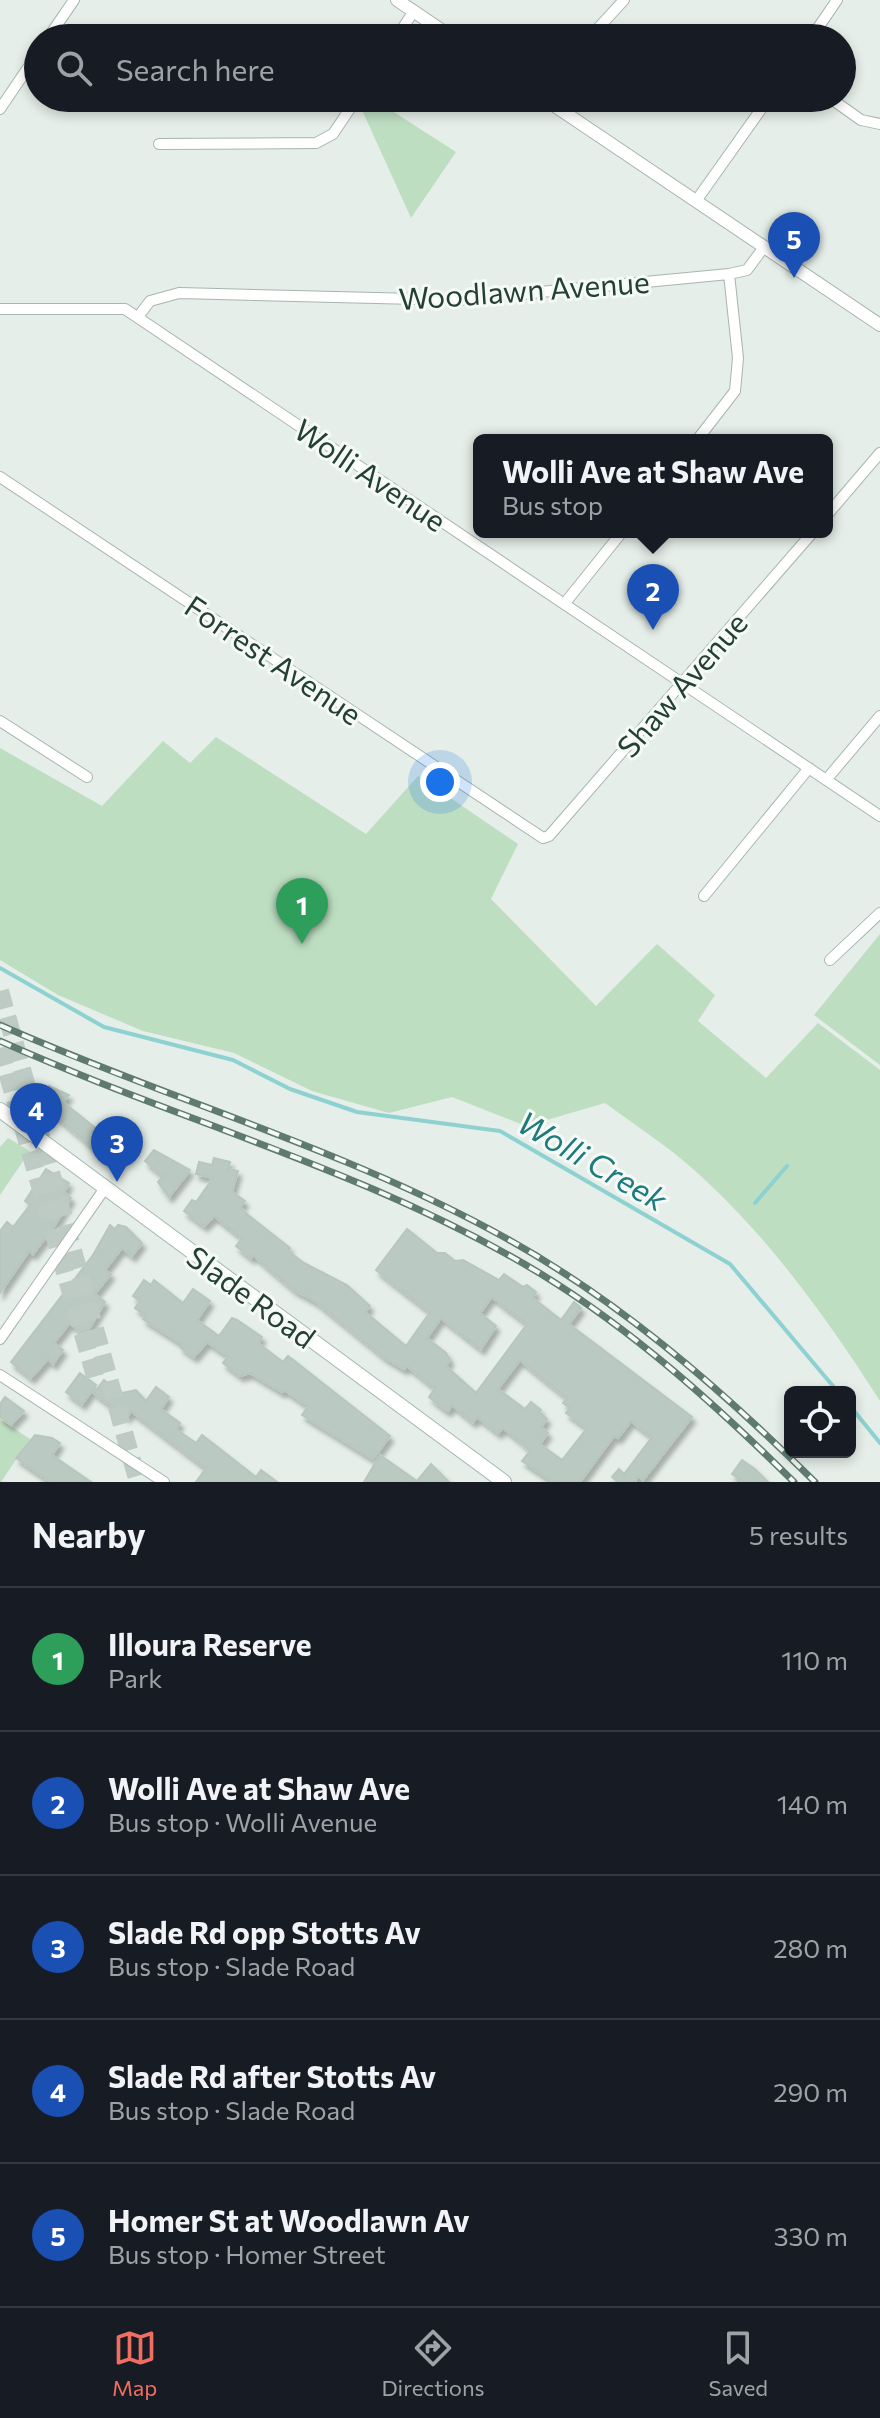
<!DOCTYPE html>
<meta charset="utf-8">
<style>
body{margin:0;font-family:Commissioner,sans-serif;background:#242831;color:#f1f3f6}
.controls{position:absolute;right:24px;bottom:24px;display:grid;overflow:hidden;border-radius:12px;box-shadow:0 4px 12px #0003}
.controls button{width:72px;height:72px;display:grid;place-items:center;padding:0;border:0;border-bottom:2px solid #363941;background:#171b24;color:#f1f3f6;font:40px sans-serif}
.you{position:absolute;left:440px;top:782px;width:28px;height:28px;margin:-20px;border:6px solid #fff;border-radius:50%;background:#1a73e8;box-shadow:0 0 0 12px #1a73e833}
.badge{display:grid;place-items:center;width:52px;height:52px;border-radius:50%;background:#f06d61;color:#fff;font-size:26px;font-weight:700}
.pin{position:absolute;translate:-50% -66px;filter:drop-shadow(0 2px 4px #0008)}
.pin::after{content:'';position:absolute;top:42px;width:28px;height:24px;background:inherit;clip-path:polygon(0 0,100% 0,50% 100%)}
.popup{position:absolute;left:473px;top:434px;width:360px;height:104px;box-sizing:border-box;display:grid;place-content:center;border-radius:12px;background:#171b24;filter:drop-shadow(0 2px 6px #0005);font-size:26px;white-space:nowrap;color:#9ea1a6}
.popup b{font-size:30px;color:#f1f3f6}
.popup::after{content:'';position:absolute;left:50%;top:100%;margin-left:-16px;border:16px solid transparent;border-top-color:#171b24}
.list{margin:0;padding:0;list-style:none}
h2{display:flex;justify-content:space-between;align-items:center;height:104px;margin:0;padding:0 32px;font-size:34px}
h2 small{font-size:26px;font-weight:400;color:#9ea1a6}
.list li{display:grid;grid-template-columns:52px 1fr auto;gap:24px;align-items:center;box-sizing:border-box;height:144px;padding:0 32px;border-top:2px solid #363941}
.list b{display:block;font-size:30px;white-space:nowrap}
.list p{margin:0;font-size:26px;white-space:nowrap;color:#9ea1a6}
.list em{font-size:26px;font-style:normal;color:#9ea1a6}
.icon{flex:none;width:44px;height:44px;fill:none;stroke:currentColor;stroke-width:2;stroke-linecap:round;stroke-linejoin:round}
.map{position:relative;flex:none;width:880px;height:1482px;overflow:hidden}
.search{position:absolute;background:#171b24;box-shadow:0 4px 12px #0003;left:24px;right:24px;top:24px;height:88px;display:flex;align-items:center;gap:20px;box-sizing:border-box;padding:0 28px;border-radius:44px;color:#9ea1a6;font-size:30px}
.sheet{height:824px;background:#171b24}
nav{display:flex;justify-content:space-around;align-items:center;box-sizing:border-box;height:112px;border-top:2px solid #363941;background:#171b24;font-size:22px;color:#9ea1a6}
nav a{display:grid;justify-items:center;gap:4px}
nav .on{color:#f06d61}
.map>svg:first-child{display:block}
</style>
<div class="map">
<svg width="880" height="1482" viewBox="0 0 880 1482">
<defs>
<filter id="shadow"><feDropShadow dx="3.5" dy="5.5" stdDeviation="2" flood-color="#0004"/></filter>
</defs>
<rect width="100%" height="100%" fill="#e5eee8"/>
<path fill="#bedec2" d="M372,98l84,54 -45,66 -49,-108z
M216,737l150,97 52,-58 100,68 -27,55 105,107 61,-62 58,51 -17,26 68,57 52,-55 62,47v331c-57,-89 -123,-181 -206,-248 -22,-17 -46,-33 -69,-50l-79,23 -74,-29 -63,16 -77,-22 -78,-38 -91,-22 -85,-36 -58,-35v-212l102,58 61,-65 27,22z
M880,934v131l-66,-50z
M8,1138l22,13 -30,44v-48z
M0,1419l30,20 -29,43h-1z"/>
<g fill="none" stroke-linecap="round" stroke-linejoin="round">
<path stroke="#8ed1d1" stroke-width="4" d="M0,968l104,59 129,33 57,29 67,23 143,19 230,133 108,128
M755,1203l32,-37
M850,1406l30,37"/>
</g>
<path fill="#bac9c1" stroke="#b7c7be" stroke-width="2" fill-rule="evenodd" filter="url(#shadow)" d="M49,1086l20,9 -6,7 40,32 6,-7 11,8 -4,5 3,3 -12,16 -55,-46 -3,4 -7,-5 -1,-17z
M154,1150l36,20 -21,27 -11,-15 5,-6 -18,-15z
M214,1158l16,4 -2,7 10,2 -6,21 13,9 -5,6 8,8 42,33 -2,3 16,12 43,22 23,21 -5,6 41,34 24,-34 -54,-42 31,-41 30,24h8l10,8 8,-1 36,20 5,-6 19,13 4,-2 9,7 -3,6 28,22 13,-18 7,6 -12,16 123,93 -49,63 -5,-4 -3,6h-17l-6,-5 7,-8 5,5 28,-37 -21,-16 -13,17 -4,-2 -34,46h-26l-32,-21 8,-10 -10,-10 -17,-13 -5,5 -21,-16 -4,5 -21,-17 -4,6 -5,-3 -14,-11 6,-9 -28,-22 -3,3 -19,-11 -70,-57 -21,-11 -41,-35 -2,3 -15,-12 6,-8 -28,-22 -10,10 -20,-15 8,-11 4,2 17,-24 -17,-4 3,-12 13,3zM492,1297l35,27 -51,69 -30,-27 4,-6 -4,-7 -19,-15 14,-20 40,31 15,-23 -16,-13zM520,1360l47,38 -4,5 7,5 -4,5 21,15 -25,32 -22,-16 8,-11 -7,-6 6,-8 -8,-7 2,-2 -10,-8 -6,7 -27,-20z
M46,1169l23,14 -5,9 7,6 -17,29 -21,27 -4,-3 -29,42v-62l7,-9 6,5 17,-22 -5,-4z
M110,1225l5,4 3,-4 8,2 16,16 -10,13 -10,-8 -17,22 6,4 -16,20 10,8 -16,27 -7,4 -12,-10 -16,20 9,7 -10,14 -5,-5 -17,19 -20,-16 82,-107z
M144,1280l7,5 3,-5 29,23 10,-14 17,12 -13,19 22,16 13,-18 5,2 25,17 -4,6 25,19 5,-6 102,80 -17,23 -71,-44 6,-9 -24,-16 -2,2 -32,-19 -10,3 -17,-13 5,-7 -21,-14 -13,15 -14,-10 2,-3 -39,-25 3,-3 -11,-8 5,-7 -7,-5z
M80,1373l16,12 -14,19 -16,-12z
M104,1380l18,13 14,-3 10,11 10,-14 13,10 -8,12 19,14 -4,6 20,14 6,-8 54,42 5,-7 16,12h-81l10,-14 -75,-57 -4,6 -33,-24z
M5,1397l19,14 -13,14 -11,-8v-13z
M35,1435l17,3 8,5 -8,12 39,27h-40l-35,-24z
M380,1455l37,26 14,-17 18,18h-85z
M742,1460l13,9 13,13h-24l-12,-8z"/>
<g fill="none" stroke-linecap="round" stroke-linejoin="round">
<path stroke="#becbc4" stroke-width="18" stroke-dasharray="18 9" stroke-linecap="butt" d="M0,991l138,491
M0,1048l97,335"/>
<defs>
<path id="minor" d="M48,38l26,-38
M396,38l18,-27
M589,38l35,-38
M811,38l26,-38
M830,98l31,22 19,4
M0,109l38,-56
M159,144l157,-1 17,-9 24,-36
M696,201l73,-103
M0,309h125l755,507
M138,317l12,-16 29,-8 278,7 272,-26 18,-4 17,-23
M697,440l38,-49 3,-33 -9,-84
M0,477l543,361 6,-2 264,-304
M827,515l53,-62
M565,603l57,-71
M0,721l87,56
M826,780l54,-64
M704,896l105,-128
M830,960l50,-47
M0,1339l105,-151
M0,1375l164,107"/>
<path id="tertiary" d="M397,0l56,38
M543,98l337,227"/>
<path id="secondary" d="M0,1110l504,372"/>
</defs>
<use href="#minor" stroke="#a7b6ae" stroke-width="12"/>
<use href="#tertiary" stroke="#a7b6ae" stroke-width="14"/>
<use href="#secondary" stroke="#a3b9ae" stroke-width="16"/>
<use href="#minor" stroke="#fff" stroke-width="10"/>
<use href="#tertiary" stroke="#fff" stroke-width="12"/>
<use href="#secondary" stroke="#fff" stroke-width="14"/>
<defs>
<path id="rail" d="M0,1025c162,72 335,121 491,205 122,65 226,155 324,252
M0,1041c179,80 373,131 541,233 93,57 175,131 253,208"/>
</defs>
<use href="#rail" stroke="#5f7b6f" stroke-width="7"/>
<use href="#rail" stroke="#f5faf7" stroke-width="4" stroke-dasharray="12" stroke-linecap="butt"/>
</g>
<g text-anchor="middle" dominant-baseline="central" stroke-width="6" stroke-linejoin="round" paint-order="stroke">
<g font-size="30" fill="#244034" stroke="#f5faf7">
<text transform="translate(524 289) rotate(-4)">Woodlawn Avenue</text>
<text transform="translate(371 474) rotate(34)">Wolli Avenue</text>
<text transform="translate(274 659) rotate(34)">Forrest Avenue</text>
<text transform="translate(681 684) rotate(-49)">Shaw Avenue</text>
<text transform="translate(252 1296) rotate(36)">Slade Road</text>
</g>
<g font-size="32" font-style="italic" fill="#1e7a7b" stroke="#f5faf7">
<text transform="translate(593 1160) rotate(30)">Wolli Creek</text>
</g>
</g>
</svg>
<div class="controls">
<button><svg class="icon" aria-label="locate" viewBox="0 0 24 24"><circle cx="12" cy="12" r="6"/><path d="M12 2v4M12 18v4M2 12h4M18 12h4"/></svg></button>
</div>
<div class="you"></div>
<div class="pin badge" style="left:302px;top:944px;background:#2e9e5b">1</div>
<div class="pin badge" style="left:653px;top:630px;background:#1a4fb4">2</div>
<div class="popup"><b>Wolli Ave at Shaw Ave</b>Bus stop</div>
<div class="pin badge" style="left:117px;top:1182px;background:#1a4fb4">3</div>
<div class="pin badge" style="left:36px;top:1149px;background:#1a4fb4">4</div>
<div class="pin badge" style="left:794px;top:278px;background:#1a4fb4">5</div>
<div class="search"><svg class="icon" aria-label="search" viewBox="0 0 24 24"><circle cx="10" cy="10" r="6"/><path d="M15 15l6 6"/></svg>Search here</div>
</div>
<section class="sheet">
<h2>Nearby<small>5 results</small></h2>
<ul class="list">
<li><span class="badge" style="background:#2e9e5b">1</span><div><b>Illoura Reserve</b><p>Park</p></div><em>110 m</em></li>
<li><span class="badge" style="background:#1a4fb4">2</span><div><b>Wolli Ave at Shaw Ave</b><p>Bus stop · Wolli Avenue</p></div><em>140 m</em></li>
<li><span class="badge" style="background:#1a4fb4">3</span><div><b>Slade Rd opp Stotts Av</b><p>Bus stop · Slade Road</p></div><em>280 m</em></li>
<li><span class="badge" style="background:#1a4fb4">4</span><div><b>Slade Rd after Stotts Av</b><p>Bus stop · Slade Road</p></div><em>290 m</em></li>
<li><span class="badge" style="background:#1a4fb4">5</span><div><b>Homer St at Woodlawn Av</b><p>Bus stop · Homer Street</p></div><em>330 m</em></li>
</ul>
</section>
<nav>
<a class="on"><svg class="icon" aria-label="map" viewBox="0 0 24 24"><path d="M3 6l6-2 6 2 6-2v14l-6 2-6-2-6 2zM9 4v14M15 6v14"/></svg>Map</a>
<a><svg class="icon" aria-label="directions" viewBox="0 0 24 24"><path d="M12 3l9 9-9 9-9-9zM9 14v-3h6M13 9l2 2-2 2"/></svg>Directions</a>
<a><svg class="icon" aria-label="saved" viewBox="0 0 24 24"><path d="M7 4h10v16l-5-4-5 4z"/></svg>Saved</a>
</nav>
